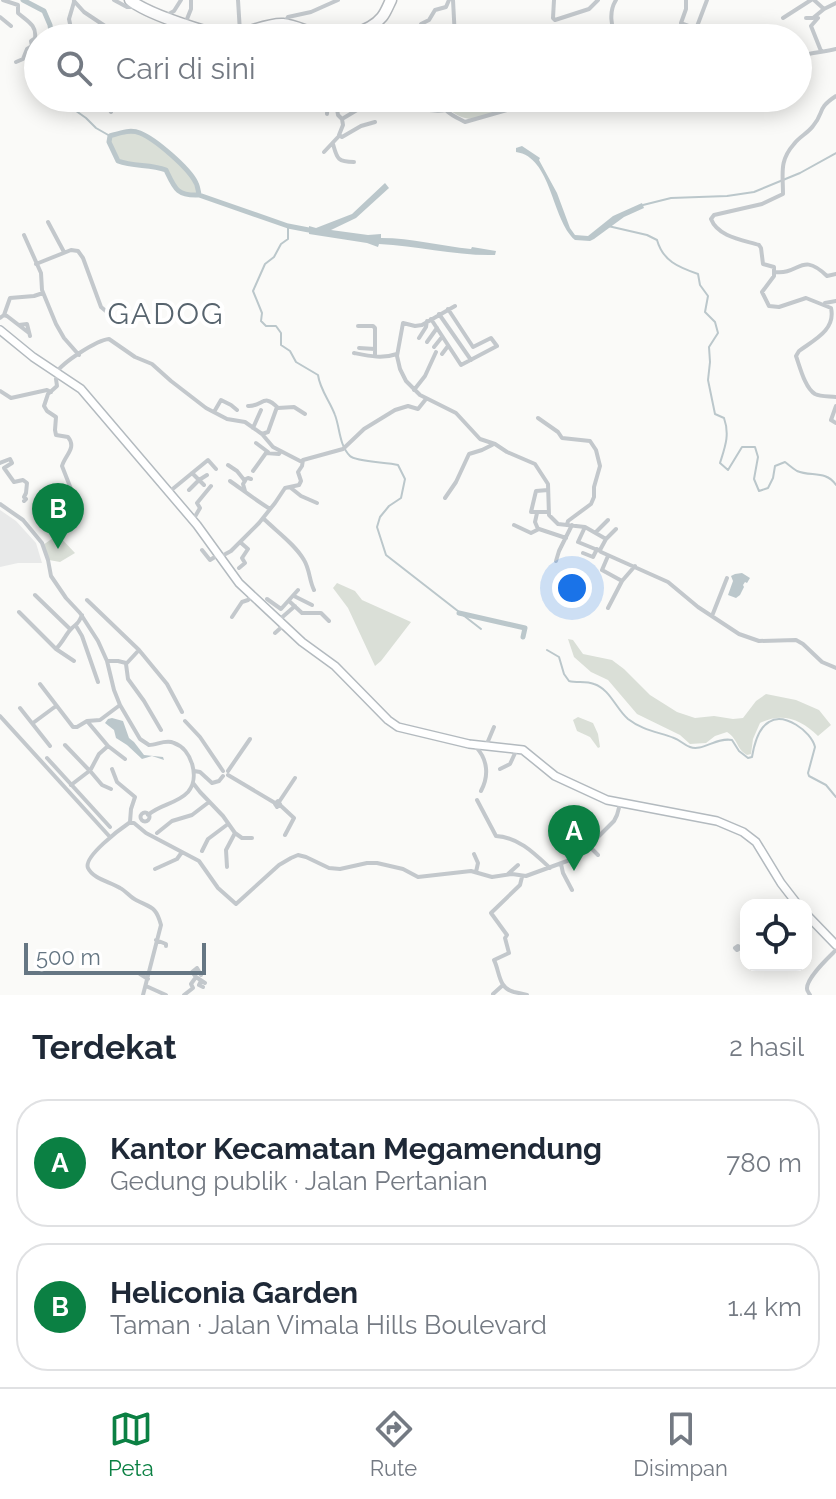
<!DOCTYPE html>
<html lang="id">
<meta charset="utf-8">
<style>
body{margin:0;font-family:Raleway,sans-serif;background:#f6f6f7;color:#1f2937}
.controls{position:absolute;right:24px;bottom:24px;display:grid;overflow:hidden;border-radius:16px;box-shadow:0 4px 20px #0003}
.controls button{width:72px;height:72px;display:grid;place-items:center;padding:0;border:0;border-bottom:2px solid #e0e1e3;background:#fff;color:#1f2937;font:40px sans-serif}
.scale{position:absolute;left:24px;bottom:20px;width:182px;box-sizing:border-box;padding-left:8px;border:4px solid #657683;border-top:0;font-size:22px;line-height:28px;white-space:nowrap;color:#657683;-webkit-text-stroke:6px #fff;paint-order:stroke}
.you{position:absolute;left:572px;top:588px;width:28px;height:28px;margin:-20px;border:6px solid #fff;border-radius:50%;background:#1a73e8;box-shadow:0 0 0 12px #1a73e833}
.badge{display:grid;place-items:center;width:52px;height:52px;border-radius:50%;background:#0b8043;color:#fff;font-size:26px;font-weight:700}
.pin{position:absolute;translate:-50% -66px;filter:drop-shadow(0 2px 4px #0008)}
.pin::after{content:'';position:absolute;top:42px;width:28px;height:24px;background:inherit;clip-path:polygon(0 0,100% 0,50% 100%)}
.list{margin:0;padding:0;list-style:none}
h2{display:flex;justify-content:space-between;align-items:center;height:104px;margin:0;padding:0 32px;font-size:34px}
h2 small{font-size:26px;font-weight:400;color:#747a83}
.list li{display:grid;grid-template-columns:52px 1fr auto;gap:24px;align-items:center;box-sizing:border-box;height:128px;margin:0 16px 16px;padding:0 16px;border:2px solid #e0e1e3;border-radius:32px}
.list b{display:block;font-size:30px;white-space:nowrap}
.list p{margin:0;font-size:26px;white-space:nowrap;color:#747a83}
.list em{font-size:26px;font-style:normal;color:#747a83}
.icon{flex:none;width:44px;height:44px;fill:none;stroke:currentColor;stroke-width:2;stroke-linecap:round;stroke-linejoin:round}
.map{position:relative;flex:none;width:836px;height:995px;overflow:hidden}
.search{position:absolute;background:#fff;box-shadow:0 4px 20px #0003;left:24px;right:24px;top:24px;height:88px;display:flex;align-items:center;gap:20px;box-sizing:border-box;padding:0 28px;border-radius:44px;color:#747a83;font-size:30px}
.sheet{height:392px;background:#fff}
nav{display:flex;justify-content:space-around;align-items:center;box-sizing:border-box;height:112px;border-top:2px solid #e0e1e3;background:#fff;font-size:22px;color:#747a83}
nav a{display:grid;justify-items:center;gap:4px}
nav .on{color:#0b8043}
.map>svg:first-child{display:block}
</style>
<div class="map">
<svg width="836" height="995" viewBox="0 0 836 995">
<rect width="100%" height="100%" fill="#fafaf8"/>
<path fill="#e8e9e9" d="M0,510l16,11 20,22 6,20h-24l-18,4z"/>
<path fill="#dadfd7" d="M443,98h41l1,3 12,6 1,5c-18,5 -27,12 -44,1 -7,-5 -9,-7 -11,-15z
M127,131c28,3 66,37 72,64h-14l-7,-4 -12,-21 -8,-3 -29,-2 -11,-4 -9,-19 1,-6z
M56,536h3l16,17 -15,9 -11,-2 -6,-15z
M337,583l18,8 7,9 49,22 -30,39 -6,5 -27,-58 -15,-20z
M568,639l5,1 10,14 29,6 12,9 26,26 27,17 18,6 19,-2 19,3 10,-1 13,-17 10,-7 30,6 23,10 12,15 -13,11c-17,-17 -36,-24 -58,-13l-7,16 -2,15 -4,1c-11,-6 -8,-15 -20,-23l-12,4 -9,7 -16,1 -10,-9 -43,-21 -29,-34 -17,-8 -17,-15z
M578,717l15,6 5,11 2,13 -2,1 -8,-11 -13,-6 -4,-11z"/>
<path fill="#bbc7cb" d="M522,146l18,12 -1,2 18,33 13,35 5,7 13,1 25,-20 29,-13 2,5 -20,9 -30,22 -4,2 -15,-1c-24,-21 -23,-83 -59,-88v-4z
M385,183l4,5 -33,30 -25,12 37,5 13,-1v4c31,0 60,8 90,11l1,-2 24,4 -1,4c-39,1 -77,-9 -116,-11l-1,3 -11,-4 -58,-9v-8l7,2 36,-14z
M742,573l8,5 -3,5 -2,-1 -2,3 1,2 -4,8 -4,3 -8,-3 5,-14 -2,-5 4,-2z
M112,718l11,3 6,17 5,4 10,13 19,2 1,3 -12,-4 -10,3 -15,-14 -11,-7 -2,-8 -9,-7 3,-4z"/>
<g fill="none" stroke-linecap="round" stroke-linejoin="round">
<path stroke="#bbc7cb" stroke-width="2" d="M62,101l24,17 10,10 14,8
M643,205l28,-7 56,-2 27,-4 46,-19 36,-20
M288,226v13l-7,5 -7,13 -9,7 -12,27 9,22 -1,8 5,5h10l5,7v12l9,6 6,11 22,13c2,15 12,26 17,40 5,13 4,30 15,41 6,6 37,6 48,9l7,14 -4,19 -12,8 -9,11 -3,10 9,28 95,74
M608,226l39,9 10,5c6,21 21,27 41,34l2,11 8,11 -3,16 10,10 3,11 -9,14 1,15 -2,18 7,34 9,4c6,17 1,29 -4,45l8,7 14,-23h13l3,10 -4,22 5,12 9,-3 5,-10 2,-12 10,-4c4,3 7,6 12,9 14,6 29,-1 39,14
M547,650l12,7 5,17 5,7c8,2 17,0 25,3 16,5 22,25 34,35 14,11 30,13 46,19 6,2 10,7 16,9 12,5 26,-10 42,-7l7,11 9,7 4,-1c2,-12 6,-29 17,-35 15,-10 42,9 46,25l-7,26 1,3 17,9 10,12"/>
<path stroke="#bbc7cb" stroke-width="5" d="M23,0l21,11 6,14 2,13
M60,98l2,3
M199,195c0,-1 -2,-11 -3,-12 -7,-15 -41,-44 -56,-50 -10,-4 -20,0 -30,3l-1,6 9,19c16,6 32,3 48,9 9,19 11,26 33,25l89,31 26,5
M459,613l66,15 -2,9"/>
<defs>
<path id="secondary" d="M0,330l33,27 48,32 116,136 42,58 63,59 33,24 53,54 10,7 71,17 54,6 32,26 52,24 110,21 26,11 13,10 25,41 17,22
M806,914l30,31"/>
<path id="highway" d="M130,0c19,15 67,29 91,36 22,2 41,-13 62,-12 12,1 24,8 36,11 18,6 51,-3 63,-18 4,-5 6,-11 9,-17"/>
</defs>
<use href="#secondary" stroke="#b3babf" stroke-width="10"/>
<use href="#highway" stroke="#b4b9bd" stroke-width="13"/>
<path stroke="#c3c8cc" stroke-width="4" d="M3,0l15,5v8c9,8 19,12 17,25l-4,3 1,5 -5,3 -4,10 -7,3
M114,0l13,7h10
M238,0l2,32
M453,0l2,38
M554,0l-1,18 2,2 34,-11 9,-9
M616,0c-7,11 -6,27 2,38
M686,0v9l-5,14 35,13
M814,0l10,9
M74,1l10,11 21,14 9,11
M167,15l7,-4 7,-11
M0,17l11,9
M783,18l28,-18
M806,18h7l11,-9 12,-6
M818,18l-7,8 10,25
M185,24l6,-15v-9
M284,24l4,-7 23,-5 27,-12
M376,25l7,13
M696,29l11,-29
M73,38l-4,-19 5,-17
M181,38l2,-13
M415,38l6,-14 8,-4 6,-10 11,-3 3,-7
M631,38l2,-4
M798,57c15,-6 24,-4 38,-8
M836,96c-20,13 -11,16 -23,30 -5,7 -14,11 -19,18 -15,17 -11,29 -11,50l-21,10 -48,11 -3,4c7,18 32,21 48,26l2,3 2,16 11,3v9l-12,16 7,14 10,1 27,-9 25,10c5,22 -17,32 -32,43l-3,5c4,11 9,32 19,38 6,3 15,2 21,3
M103,98l8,14
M335,98l3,17 4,4 35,-21
M362,98l4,8
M396,98c14,8 34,15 50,12
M441,98c1,14 13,18 24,24l56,-16 44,-8
M327,114l1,-16
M342,119l1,6 -4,10 3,2 19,-11 14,-4
M333,144c4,14 4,18 21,18
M324,152l15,-16
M48,222l16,30
M24,235l17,38 1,17 14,34 8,14 15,17
M36,264l35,-14 7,1 5,7 18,49 18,15
M775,272c25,3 26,-21 52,4l9,-2
M825,303l11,-2
M455,306l-33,19 -7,1 -12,-3 -6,33 3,13 6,12 14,14 36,18 24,26 15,5 12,8 28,12 13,20 1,31 9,9 27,3 21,12 -6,11 1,2 67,30 30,25 41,27 20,7 37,-1 7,4 19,18 14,6
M439,314l32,46
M4,315l6,-17 24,-2 9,-3
M0,318l4,-3 3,1 22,17
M431,319l30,46 36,-19 -6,-8 -18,9 -25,-38
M19,325l8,-1 3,12
M358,326h15l2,2v28
M419,338l7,-11 1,-6
M427,342l10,-14
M434,347l8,-10
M359,348l16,1
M354,353c15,3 28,6 43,1
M442,354l6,-8
M56,373c7,-11 41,-33 53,-34l26,18 17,7 19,17 35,27 21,11 18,3 17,12 11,13 29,15
M59,375l-3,4 1,7 -9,8 -4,12 3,5 9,6 -1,13 1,5 12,2c9,11 -3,18 -6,29l9,23
M414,390l11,-14 11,-24
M0,391l11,7 36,-8 4,2
M248,406c15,1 15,-14 30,2l16,-1 11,7
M836,406l-5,14 5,3
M214,412l7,-12 10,5 6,5
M538,418l20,14 4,6 28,3 6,9 4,16 -6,21v10l-3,7 -23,17 -1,4
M253,428l8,-18
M262,434l6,-2 9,-25
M256,443l12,9
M0,463l10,-4 2,4 -8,5 10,14 9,-2 4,3 -1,10 -2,4 2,2 -2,2
M228,465l9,6 8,10 -2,3 2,7
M253,471l13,-18 13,1 2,-3
M192,473l12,12
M244,480l4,-2 3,1
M230,481c14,10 27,20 40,28
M291,488l10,8 16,7
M189,490l10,-10 8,-5
M169,492l39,-32 8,9
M445,498l11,-16 13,-28 13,-4 10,-5
M0,504l23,16 19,23 6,17 3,16 15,22 14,15 18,28 9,20 7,29 6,15 20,34 9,6c8,0 17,-6 25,-2 18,6 26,35 14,49 -11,12 -28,12 -40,23
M548,512h-17l5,-21 12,-1
M537,513l-2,9 3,7
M263,518c13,13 32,26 41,42 6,10 5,20 10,30
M193,520l7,-12 -3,-5 14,-17
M514,525l17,8 8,-4 27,9
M585,527l-7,15 22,9
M596,532l12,-12
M606,539l10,-10
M202,550l8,10 8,-5
M583,553l10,4 4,-8
M608,556l-6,14 20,11
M220,557l11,-6 28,-28 16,-20 10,-15 14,-3 2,-4 -3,-9 4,-6 1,-6 40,-11 21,-20 31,-19 13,-4 10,3 8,-10
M556,561l3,-10 13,-26
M239,568l6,-5 -3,-5 6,-9 -8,-7
M35,595l35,34
M294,596l18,9
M267,599l14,10 17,-19
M87,600l52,50 28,34 15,28
M289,601l13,12h19l8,8
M608,608l14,-27 13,-15
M19,612l37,37 18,12
M712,616l15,-38
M232,617l10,-15 6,-2 3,-4
M279,620l16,-14
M76,626l6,10 16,46
M275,633l9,-8
M56,649c7,-7 10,-15 15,-20 6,-6 7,-4 11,-14
M139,650l-13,14 2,15 16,22 17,29
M107,661h11l8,2
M40,684l33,43h4l10,-6 13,-1 20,-15
M20,708l30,38
M0,716l110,121
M87,721l21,25 17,13
M185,721l15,16 23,34
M33,723l23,-17
M65,745l23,24
M486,746l8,-19
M476,747c12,13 13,29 5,44
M47,758l63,69
M91,769l8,-15 9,-8
M112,769l5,13 18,15 -4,12 -1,13
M500,769l10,-5 6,-13
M194,771l6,1 12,11 7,-2 4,-5
M228,771l22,-32
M91,772l11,13 9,4
M228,775l47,28
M193,783l7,9 23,24 12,17 7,5h10
M71,785l17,-13
M477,800l19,36c22,1 38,17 54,32
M278,801l2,3 -3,3 -2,-3z
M279,802l16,-24
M280,805l14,13 -9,17
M140.5 817a4.5 4.5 0 1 1 9 0a4.5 4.5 0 1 1-9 0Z
M157,833l15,-12 20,-6 17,-13
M589,846l9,9
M202,851l6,-12 20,-15
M474,854l4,9 -2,9
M561,864l2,9 9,17
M227,867l-1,-17 9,-17
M155,869l22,-10 5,-7
M508,874l10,-9
M522,877l-2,8 -29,28 16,22 -2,3 4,15 -15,7c6,12 4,28 20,32 5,1 9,2 13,3
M156,940l10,4v2
M740,948l-3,2 -2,-2 3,-2 2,2 6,-4
M197,968l4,7
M140,974l8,5
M196,977l9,6
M201,981l-2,4 4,2
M146,986l20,9
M493,994l10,-9
M143,995l18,-70c-5,-19 -10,-17 -25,-25 -6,-3 -10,-9 -16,-12 -9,-6 -27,-9 -32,-20 -5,-11 32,-39 41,-45h5l12,10 53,28 19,27 18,16 43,-39 12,-7 7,-3 8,2 23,11 11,1 27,-6h10l26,6 15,8 53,-6 21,6 20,-3 14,2 52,-19 36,-36 3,-6 3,-11
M184,995l9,-7 -2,-4 5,-7 -4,-5 5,-4
M810,995c-1,-2 -3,-4 -3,-6 -1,-11 22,-32 29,-39"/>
<use href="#secondary" stroke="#fff" stroke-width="7"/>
<use href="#highway" stroke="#fff" stroke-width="10"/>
</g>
<g text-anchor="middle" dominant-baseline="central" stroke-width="8" stroke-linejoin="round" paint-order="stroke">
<g font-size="30" letter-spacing="2" fill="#57646e" stroke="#fff">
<text x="166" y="313">GADOG</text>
</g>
</g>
</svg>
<div class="controls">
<button><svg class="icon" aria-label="locate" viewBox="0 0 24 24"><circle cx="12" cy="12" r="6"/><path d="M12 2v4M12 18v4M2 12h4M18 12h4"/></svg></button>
</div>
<div class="scale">500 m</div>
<div class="you"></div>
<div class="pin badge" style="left:574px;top:871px">A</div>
<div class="pin badge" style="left:58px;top:549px">B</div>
<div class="search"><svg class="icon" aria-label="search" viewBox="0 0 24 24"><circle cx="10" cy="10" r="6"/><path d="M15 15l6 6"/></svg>Cari di sini</div>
</div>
<section class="sheet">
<h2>Terdekat<small>2 hasil</small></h2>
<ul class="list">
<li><span class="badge">A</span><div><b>Kantor Kecamatan Megamendung</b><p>Gedung publik · Jalan Pertanian</p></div><em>780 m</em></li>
<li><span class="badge">B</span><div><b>Heliconia Garden</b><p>Taman · Jalan Vimala Hills Boulevard</p></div><em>1.4 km</em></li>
</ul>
</section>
<nav>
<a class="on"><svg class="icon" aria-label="map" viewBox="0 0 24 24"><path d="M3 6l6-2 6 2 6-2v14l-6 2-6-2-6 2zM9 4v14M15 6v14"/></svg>Peta</a>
<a><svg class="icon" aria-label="directions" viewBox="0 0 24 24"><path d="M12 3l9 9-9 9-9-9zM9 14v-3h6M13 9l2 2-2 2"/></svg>Rute</a>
<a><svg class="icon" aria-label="saved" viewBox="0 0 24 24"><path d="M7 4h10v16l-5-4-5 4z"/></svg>Disimpan</a>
</nav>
